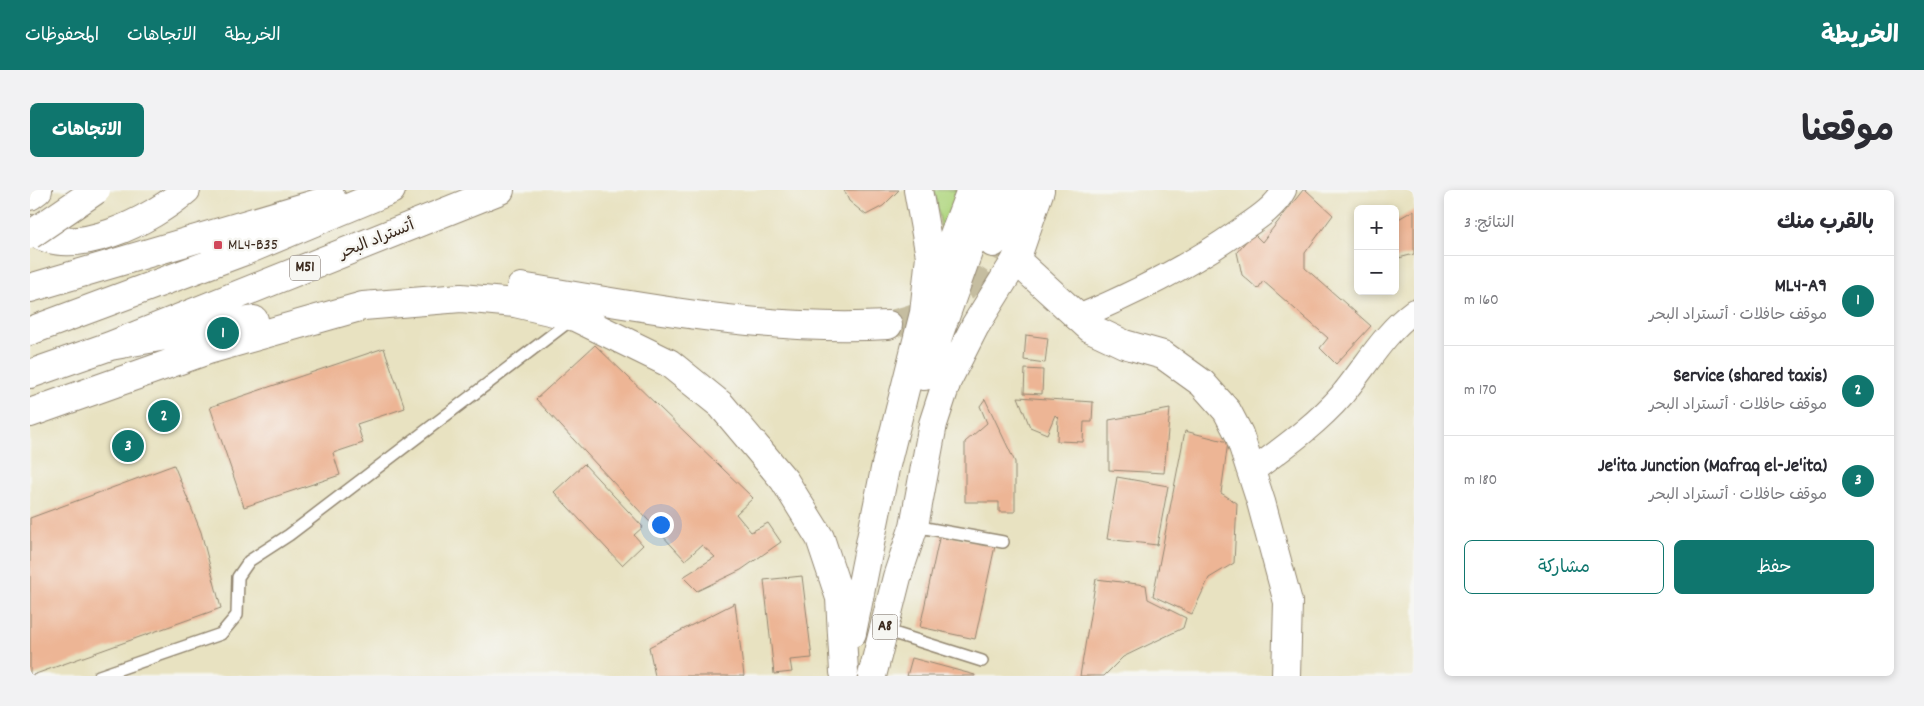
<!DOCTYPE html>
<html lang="ar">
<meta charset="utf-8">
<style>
body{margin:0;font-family:Dekko,"Playpen Sans Arabic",sans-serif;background:#f2f2f3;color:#2b2b33;direction:rtl}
.controls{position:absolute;right:15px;top:15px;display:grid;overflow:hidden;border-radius:8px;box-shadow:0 2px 8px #0003}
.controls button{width:45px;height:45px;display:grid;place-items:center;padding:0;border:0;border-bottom:1px solid #e1e1e2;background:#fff;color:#2b2b33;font:25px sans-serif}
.you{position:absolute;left:630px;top:334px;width:18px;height:18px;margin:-12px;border:4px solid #fff;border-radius:50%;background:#1a73e8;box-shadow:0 0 0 8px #1a73e833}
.badge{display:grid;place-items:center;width:32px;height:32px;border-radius:50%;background:#0f766e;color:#fff;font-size:16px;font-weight:700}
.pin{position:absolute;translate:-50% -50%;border:2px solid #fff;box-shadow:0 1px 5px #0006}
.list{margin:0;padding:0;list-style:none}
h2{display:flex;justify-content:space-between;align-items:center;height:65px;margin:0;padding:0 20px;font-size:21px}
h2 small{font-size:16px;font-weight:400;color:#7c7c81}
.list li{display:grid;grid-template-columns:32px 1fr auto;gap:15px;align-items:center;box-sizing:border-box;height:90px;padding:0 20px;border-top:1px solid #e1e1e2}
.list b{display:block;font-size:19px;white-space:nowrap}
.list p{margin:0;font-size:16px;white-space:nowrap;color:#7c7c81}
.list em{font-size:16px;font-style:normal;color:#7c7c81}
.actions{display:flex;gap:10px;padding:15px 20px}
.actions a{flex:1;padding:11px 0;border:1px solid #0f766e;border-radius:8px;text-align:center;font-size:18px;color:#0f766e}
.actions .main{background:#0f766e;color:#fff}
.map{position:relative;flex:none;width:1384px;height:486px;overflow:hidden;direction:ltr;border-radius:8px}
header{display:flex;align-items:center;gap:30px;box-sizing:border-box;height:70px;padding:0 25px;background:#0f766e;color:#fff}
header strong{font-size:24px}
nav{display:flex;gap:28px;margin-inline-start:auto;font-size:18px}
.intro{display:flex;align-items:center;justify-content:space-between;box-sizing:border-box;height:120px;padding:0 30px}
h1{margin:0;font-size:35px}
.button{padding:12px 22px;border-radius:8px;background:#0f766e;color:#fff;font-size:18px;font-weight:700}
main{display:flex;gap:30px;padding:0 30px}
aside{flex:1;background:#fff;border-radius:8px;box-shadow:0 2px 8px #0003}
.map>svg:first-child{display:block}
</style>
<header>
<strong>الخريطة</strong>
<nav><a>الخريطة</a><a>الاتجاهات</a><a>المحفوظات</a></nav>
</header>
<div class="intro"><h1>موقعنا</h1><a class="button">الاتجاهات</a></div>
<main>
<aside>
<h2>بالقرب منك<small>النتائج: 3</small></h2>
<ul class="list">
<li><span class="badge">1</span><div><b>ML4-A9</b><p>موقف حافلات · أتستراد البحر</p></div><em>160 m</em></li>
<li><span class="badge">2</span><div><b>Service (shared taxis)</b><p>موقف حافلات · أتستراد البحر</p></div><em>170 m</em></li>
<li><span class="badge">3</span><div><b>Je'ita Junction (Mafraq el-Je'ita)</b><p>موقف حافلات · أتستراد البحر</p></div><em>180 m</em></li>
</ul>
<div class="actions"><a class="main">حفظ</a><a>مشاركة</a></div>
</aside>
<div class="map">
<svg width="1384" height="486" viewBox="0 0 1384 486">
<rect width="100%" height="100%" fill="#f6f6f2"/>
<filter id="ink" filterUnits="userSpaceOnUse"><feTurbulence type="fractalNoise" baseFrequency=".02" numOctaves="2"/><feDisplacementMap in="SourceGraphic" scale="10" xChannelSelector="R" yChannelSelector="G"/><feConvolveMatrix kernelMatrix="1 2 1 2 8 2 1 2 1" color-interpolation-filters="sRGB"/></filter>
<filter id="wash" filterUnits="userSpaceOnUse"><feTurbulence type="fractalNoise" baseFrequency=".0096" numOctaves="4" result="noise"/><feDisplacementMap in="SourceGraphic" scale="20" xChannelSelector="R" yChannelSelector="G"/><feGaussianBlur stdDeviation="1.12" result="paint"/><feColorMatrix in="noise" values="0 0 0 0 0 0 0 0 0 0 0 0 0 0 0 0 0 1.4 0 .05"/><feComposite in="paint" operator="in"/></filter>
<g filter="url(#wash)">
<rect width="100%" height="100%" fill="#e8e2c1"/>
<path fill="#b1d781" stroke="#768050" d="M904,0h24l-15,47z"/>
<g id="blocks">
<path fill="#edb595" d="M814,0h55l-16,16 -17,9 -17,-14z
M1273,0h3l27,25 -28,38v15l66,58 -35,38 -16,-16 8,-10 -65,-57 -5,8 -16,-14 -5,-23 16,-19 9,9z
M1384,20v44l-19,5v-38z
M996,145l22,3 -3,25 -21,-3z
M565,155l158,153 -17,16 15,18 17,-9 13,19 -40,28 -44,21 -14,-14 32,-20 -13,-12 -17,15 -149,-161z
M354,158l21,60 -48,16 6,19 -30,10 7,22 -96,32 -34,-100z
M995,179l18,1 -1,24 -18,-1z
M988,207l75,5 -1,20h-8l-1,20 -26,-1 1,-23 -3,-3 -8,19 -17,-7z
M955,209l30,63v50h-16v-10h-34v-60l22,-19 -7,-17z
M1140,219l-6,64 -55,-3v-50z
M1155,241l43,11 -7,51 16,10 -3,60 -25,15 -17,36 -39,-18z
M554,274l59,63 -9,8 9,10 -21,20 -68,-73z
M144,275l27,67 20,76 -191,68v-158z
M1087,287l51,9 -11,59 -50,-6z
M910,344l55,12 -20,93 -55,-12z
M772,386l10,82 -22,2 2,12 -18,2 -10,-94z
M1066,389l50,6 2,14 38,19 -3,10 -60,29 -19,19h-24z
M705,413l9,73h-89l-6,-29z
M882,468l63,17v1h-68z"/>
</g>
</g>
<g filter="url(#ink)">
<use href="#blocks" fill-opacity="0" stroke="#928670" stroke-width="1"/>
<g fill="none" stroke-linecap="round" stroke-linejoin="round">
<path stroke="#c5bda0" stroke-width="28" stroke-dasharray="28 14" stroke-linecap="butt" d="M858,135c57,-15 78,-29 105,-82"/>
<defs>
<path id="lane" d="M884,336l89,16
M854,440l98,31
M69,486l122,-42 16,-19 1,-38 11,-16 40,-26 282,-215"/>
<path id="street" d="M1046,128c58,-24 112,-51 163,-87 16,-11 36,-23 45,-41
M1221,282c32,-24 65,-47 91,-77 24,-29 42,-62 72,-84"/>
<path id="secondary" d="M0,39c41,34 123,-10 156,-39
M986,70l74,68 34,16 39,11 39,28 25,28 12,23 22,68 27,100 -2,74"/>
<path id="highway" d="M0,6l8,-6
M963,53l21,-53
M905,94l36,-94
M491,97c121,20 244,45 367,38
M0,98l302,-89
M0,141l215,-80 146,-61
M80,156l144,-26
M0,184l80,-28 390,-156
M894,186l66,-186
M0,223l178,-63 155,-44 98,-8 54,5 60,14 94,46 52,42 63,75 36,58 20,60 4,74
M822,443l33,-164 39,-156 6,-57 -12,-66
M842,486l25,-99 17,-51 19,-102 14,-43 28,-55 41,-66 24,-70"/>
</defs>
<use href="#lane" stroke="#928670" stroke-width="14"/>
<use href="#street" stroke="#928670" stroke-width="26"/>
<use href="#secondary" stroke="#928670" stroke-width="30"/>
<use href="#highway" stroke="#928670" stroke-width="30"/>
<use href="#lane" stroke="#fff" stroke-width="11"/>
<use href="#street" stroke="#fff" stroke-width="24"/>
<use href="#secondary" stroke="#fff" stroke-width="28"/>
<use href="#highway" stroke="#fff" stroke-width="28"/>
<defs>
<path id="highway-bridge" d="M0,45l66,-45"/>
</defs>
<use href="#highway-bridge" stroke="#928670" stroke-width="30" stroke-linecap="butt"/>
<use href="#highway-bridge" stroke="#fff" stroke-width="28"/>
</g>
</g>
<rect fill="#d1495b" stroke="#f6f6f2" stroke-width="2" x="183" y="50" width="10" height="10" rx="2.5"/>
<g text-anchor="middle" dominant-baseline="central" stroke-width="5" stroke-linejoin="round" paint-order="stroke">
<g fill="#f6f6f2" stroke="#73675e" stroke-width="1">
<rect x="260" y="65.5" width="30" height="25" rx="4"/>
<rect x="842.5" y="424.5" width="25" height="25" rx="4"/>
</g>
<g font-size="15" font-weight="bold" fill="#3b2a1e">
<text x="275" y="78">M51</text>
<text x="855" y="437">A8</text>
</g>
<g font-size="16" fill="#3b2a1e" stroke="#f6f6f2">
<text transform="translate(347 50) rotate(-22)">أتستراد البحر</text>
</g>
<g font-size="16" fill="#3b2a1e" stroke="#f6f6f2" text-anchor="start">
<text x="198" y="55">ML4-B35</text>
</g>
</g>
</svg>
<div class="controls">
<button>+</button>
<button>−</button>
</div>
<div class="you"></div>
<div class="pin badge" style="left:193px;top:143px">1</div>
<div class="pin badge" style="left:134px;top:226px">2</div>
<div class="pin badge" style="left:98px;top:256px">3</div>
</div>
</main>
